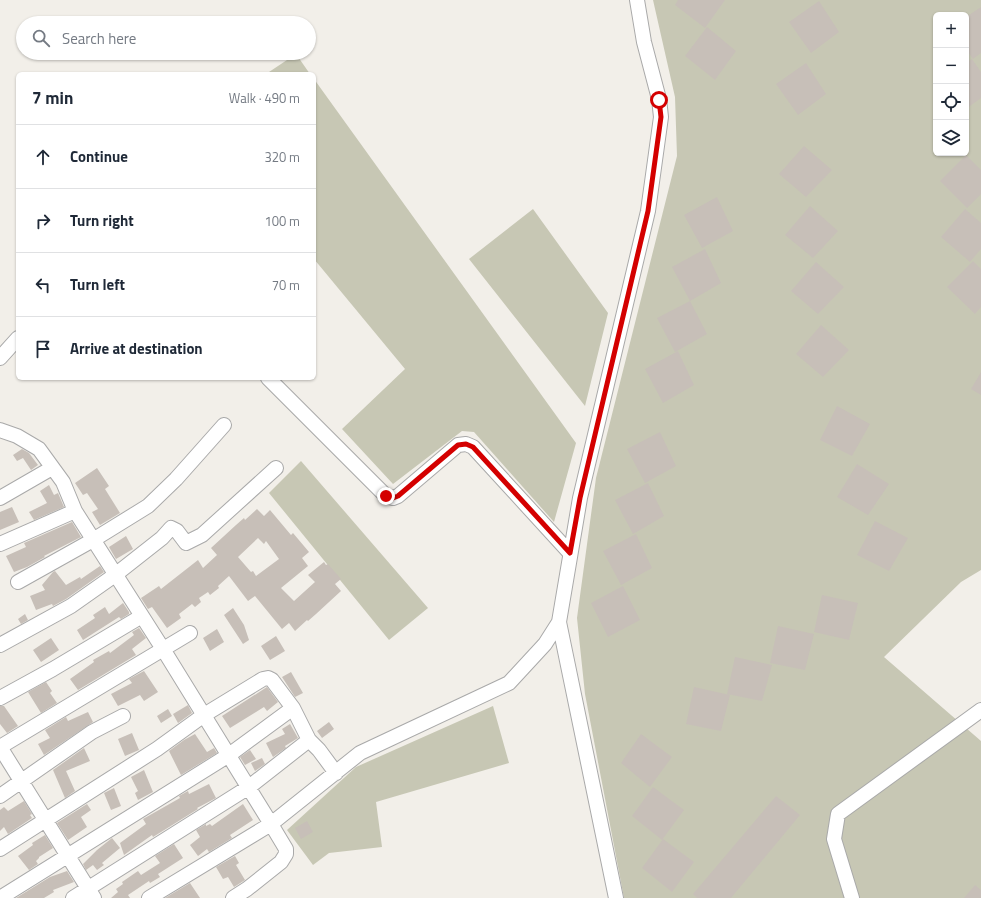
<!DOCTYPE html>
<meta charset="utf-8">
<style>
body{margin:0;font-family:"Titillium Web",sans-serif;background:#f2f2f3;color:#1f2937}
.controls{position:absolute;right:12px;top:12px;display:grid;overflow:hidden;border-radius:6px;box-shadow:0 1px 3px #0004}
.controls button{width:36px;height:36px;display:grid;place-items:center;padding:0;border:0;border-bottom:1px solid #e0e1e3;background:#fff;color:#1f2937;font:20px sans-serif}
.stop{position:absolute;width:12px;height:12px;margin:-9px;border:3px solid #d40000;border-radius:50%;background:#fff}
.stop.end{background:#d40000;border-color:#fff;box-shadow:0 1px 4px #0008}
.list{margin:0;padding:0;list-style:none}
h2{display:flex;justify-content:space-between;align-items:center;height:52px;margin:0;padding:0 16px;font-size:17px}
h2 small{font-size:13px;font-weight:400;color:#747a83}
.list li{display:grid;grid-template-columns:26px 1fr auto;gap:12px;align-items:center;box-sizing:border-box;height:64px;padding:0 16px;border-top:1px solid #e0e1e3}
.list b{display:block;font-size:15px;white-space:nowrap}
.list em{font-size:13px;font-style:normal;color:#747a83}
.icon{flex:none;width:22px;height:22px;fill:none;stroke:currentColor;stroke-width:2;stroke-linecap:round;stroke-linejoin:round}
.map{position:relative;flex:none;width:981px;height:898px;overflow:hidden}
.search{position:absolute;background:#fff;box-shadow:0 1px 3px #0004;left:16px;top:16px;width:300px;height:44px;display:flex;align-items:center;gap:10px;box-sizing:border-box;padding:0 14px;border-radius:22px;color:#747a83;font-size:15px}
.panel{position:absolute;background:#fff;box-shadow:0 1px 3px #0004;left:16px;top:72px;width:300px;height:308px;border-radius:6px}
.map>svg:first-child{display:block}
</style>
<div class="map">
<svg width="981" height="898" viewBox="0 0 981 898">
<rect width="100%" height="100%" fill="#f2efe9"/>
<path fill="#c7c7b4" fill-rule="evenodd" d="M653,0h328v570l-20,12 -77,75 97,84v157h-357l-39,-204 -8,-76 19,-140 81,-322 -2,-59zM936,15h30v138h-30z
M296,54l14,20h-44z
M314,79l262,364 -22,79 -80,-90 -12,-1 -69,53 -51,-55 63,-60 -91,-110z
M533,209l75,104 -23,93 -116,-147z
M301,461l127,147 -39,32 -120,-147z
M493,706l16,57 -133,39 6,45 -53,6 -16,12 -26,-35 69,-63z"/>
<path fill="#c7bfb8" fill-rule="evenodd" d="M678,0h47l-20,28 -30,-23z
M819,1l20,31 -28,21 -22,-31z
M981,7v46l-8,6 -7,-10v-32z
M707,27l29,24 -21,29 -30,-24z
M972,59l9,13v26l-15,11v-46z
M806,63l20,31 -28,21 -22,-31z
M804,146l28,24 -26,27 -27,-23z
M966,155l15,15v24l-14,14 -27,-27z
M717,197l16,34 -31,17 -18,-33z
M810,206l28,25 -25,27 -28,-23z
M965,209l16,14v26l-11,13 -29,-25z
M705,249l16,34 -31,18 -18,-34z
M973,261l8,8v38l-6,7 -28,-27z
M816,262l28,25 -26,27 -27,-23z
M690,301l17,33 -32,18 -18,-34z
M821,325l28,25 -26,27 -27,-23z
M678,351l16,34 -31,18 -18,-34z
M981,372v23l-10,-6z
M837,406l33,18 -18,32 -32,-16z
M660,432l16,34 -31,17 -18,-34z
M22,449l7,4 9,12 -7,5 -8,-12 -6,3 -4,-6z
M857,464l32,20 -21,31 -31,-18z
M97,468l12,18 -4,3 15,24 -20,12 -8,-13 6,-3 -11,-16 -4,2 -8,-12z
M648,483l16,33 -31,18 -18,-34z
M49,485l5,10 4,-2 6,14 -30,13 -5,-8 18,-9 -7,-12z
M12,507l7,15 -19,8v-18z
M257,509l7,7 6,-6 21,25 2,-2 16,19 -7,6 6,8 -27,22 13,13 21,-19 -7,-7 16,-13 2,3 2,-1 13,15 -6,5 6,7 -25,23 -8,7 -1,-1 -12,11 -6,-8 -7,6 -27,-33 -7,5 -19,-25 -11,10 1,2 -9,7 -2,-3 -9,6 2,4 -6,5 -3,-3 -13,10 2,4 -14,10 -15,-21 -4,2 -7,-11 18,-12 2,3 37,-29 5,8 14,-13 -6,-7 25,-23 8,-7 1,2zM258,538l6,6 2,-3 13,18 -23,17 -3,-5 -2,1 -13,-15z
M875,521l33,17 -19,33 -32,-16z
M72,522l9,15 -37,19 1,1 -18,10 -13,5 -8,-16 20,-9 -2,-4z
M636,534l16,34 -31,17 -18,-34z
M126,536l7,13 -17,10 -7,-12z
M100,566l4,6 -38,27 -13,7 -1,-2 -16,6 -6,-14 15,-6 -3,-5 11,-13 2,-1 11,14 14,-8 1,2z
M623,586l17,34 -32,17 -17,-34z
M822,595l36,8 -9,37 -35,-8z
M123,603l6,9v2l-8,5 -2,-2 -36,23 -6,-10 18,-12 -2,-3 12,-8 4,7z
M233,608l11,17 5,15 -6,4 -19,-29z
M25,614l3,6 -7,4 -3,-5z
M778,626l36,8 -9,36 -35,-7z
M139,628l7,10 -14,11 4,6 -58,35 -8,-11 24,-17 -1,-2 16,-9 1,2 24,-18 -2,-3z
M217,629l7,13 -14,9 -7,-13z
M276,636l9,15 -15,9 -9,-14z
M51,638l8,12 -18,12 -8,-12z
M735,657l37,8 -10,36 -35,-7z
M144,671l14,21 -14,9 -4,-6 -22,11 -7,-12 21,-11 -3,-4z
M291,672l12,21 -8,4 -13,-20z
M46,682l6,9 -2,2 7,10 -16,10 -13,-21z
M267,687l11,15 -11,9 -3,-4 -34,21 -8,-12z
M694,687l36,8 -9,36 -35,-7z
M188,705l4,8 -14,10 -5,-9z
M0,706h4l14,20 -11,7 -7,-9z
M168,709l4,7 -11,7 -4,-7z
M88,712l5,10 -49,33 -6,-11 12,-6 -5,-8 21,-13 2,4z
M329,722l5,7 -12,9 -5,-7z
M290,724l8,14 -13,8 1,2 -13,9 -7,-14 19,-9 -3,-5z
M132,733l7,17 -14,6 -7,-17z
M195,734l12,18 7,-4 3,5 -36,22 -12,-24 15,-11z
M641,734l31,23 -22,30 -29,-24z
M84,748l6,13 -24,10 9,20 -10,7 -12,-28z
M250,750l6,9 -11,6 -5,-8z
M262,758l3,6 -10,7 -4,-8z
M144,770l9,22 -15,8 -3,-7 3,-2 -7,-14z
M209,784l7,14 -19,10 1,1 -45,28 -1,-2 -28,20 -4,-12 26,-19 -3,-5 37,-21 -1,-2 9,-5 1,3z
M653,787l31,23 -22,30 -30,-24z
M114,788l7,18 -10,4 -7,-17z
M776,796l24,19 -69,83h-34l-4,-4z
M24,801l8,13 -2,1 2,3 -24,16 -4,-7 -4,4v-21l4,-3 4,4z
M87,804l4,6 -10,7 6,10 -19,13 -11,-17z
M243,804l10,16 -23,15 2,3 -23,14 -2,-3 -9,7 -8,-11 10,-8 -4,-7 10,-6v2l4,-2 2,2z
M307,821l6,11 -12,7 -6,-11z
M45,835l8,13 -14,9v1l-3,3 2,3 -9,6 -11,-14 15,-11 -1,-2z
M112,838l8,10 -18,15 2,2 -7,5 -4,-5 -7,5 -3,-6 14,-14z
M663,839l31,23 -22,30 -30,-24z
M174,844l9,14 -25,16 2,3 -10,6 -1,-2 -21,14 2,3h-19l7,-6 -2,-3 7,-5 -1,-2 16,-11 3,4 19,-12 -5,-7z
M235,856l4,7 -3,2 9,15 -11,7 -6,-10 -5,2 -7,-12z
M67,871l7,11 -21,8 1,2 -10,6h-28l34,-21z
M190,883l10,15h-35z
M975,885l6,5v8h-17z"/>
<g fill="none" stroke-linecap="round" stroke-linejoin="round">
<defs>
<path id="minor" d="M0,358l18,-20
M268,378l118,118 7,2 5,-2 60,-51 8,-1 7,3 97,106
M0,430l17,6 22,13 24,33 12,29
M0,498l52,-30
M0,544l75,-33 88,138 108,175 89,-71 149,-70 36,-39 14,-22
M18,582l75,-42 55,-34 28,-27 48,-54
M0,645l71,-39 44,-31 47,-37 9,-10 6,3 9,12 16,-8 74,-67
M0,698l53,-29 89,-53
M0,747l190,-114
M0,747l94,151
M0,796l92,-64 31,-16
M0,849l157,-100 47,-34 59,-36 5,-1 4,2 21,28 16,32 10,10 17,23
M0,898l229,-143 64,-47
M73,898l176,-111 60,-47
M149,898l122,-74 15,25v5l-5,8 -34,27 -14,9
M616,898l-57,-276 21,-124 68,-287 13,-94 -2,-18 -15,-57 -7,-42
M852,898l-18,-59 4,-25 143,-104"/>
</defs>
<use href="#minor" stroke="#a9a9a9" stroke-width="16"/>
<use href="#minor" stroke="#fff" stroke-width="14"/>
</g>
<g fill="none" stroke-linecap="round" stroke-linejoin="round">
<path stroke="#d40000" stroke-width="5" d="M386,496l7,2 5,-2 60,-51 8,-1 7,3 97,106 10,-55 68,-287 13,-94 -2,-17"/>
</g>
</svg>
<div class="controls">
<button>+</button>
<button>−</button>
<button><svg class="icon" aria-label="locate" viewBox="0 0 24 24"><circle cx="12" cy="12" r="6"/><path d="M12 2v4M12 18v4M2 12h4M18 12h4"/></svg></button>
<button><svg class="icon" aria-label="layers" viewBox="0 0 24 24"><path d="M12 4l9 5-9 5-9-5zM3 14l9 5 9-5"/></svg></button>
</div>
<div class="stop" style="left:659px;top:100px"></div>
<div class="stop end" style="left:386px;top:496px"></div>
<div class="search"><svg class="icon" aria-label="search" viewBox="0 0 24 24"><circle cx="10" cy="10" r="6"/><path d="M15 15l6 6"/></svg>Search here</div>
<section class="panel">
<h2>7 min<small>Walk · 490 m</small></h2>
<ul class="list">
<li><svg class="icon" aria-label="ahead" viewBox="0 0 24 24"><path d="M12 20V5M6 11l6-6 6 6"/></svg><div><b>Continue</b></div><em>320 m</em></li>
<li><svg class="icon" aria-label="right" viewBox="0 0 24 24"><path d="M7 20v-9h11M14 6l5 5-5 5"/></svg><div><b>Turn right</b></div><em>100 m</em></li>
<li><svg class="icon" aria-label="left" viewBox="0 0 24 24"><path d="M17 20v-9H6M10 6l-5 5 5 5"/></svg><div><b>Turn left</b></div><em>70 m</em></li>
<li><svg class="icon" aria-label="arrive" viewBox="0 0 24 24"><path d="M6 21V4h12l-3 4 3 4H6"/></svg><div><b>Arrive at destination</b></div></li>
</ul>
</section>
</div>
